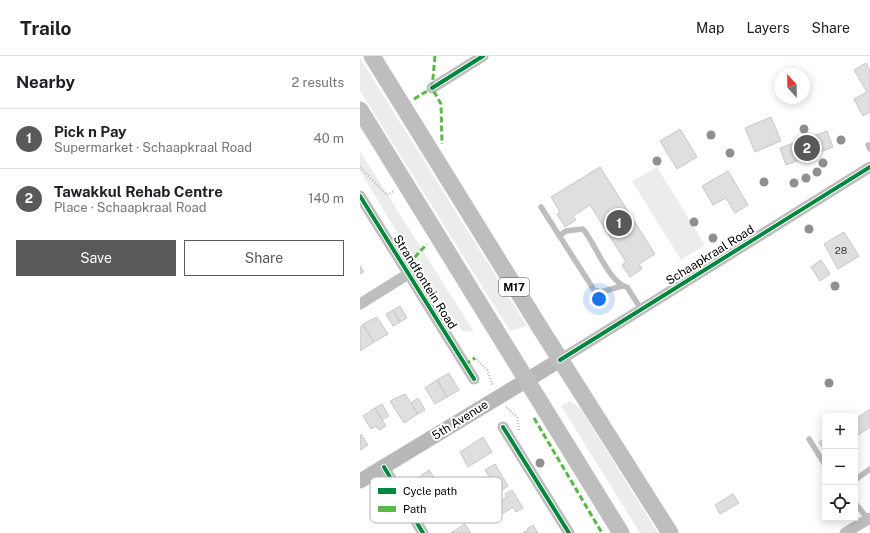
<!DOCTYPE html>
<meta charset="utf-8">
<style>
body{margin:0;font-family:"Public Sans",sans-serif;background:#f2f2f2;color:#202124}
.controls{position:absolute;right:12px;bottom:12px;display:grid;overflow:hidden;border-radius:0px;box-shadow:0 2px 10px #0003}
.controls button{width:36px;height:36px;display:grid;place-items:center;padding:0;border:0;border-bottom:1px solid #e0e0e0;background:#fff;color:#202124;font:20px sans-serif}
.compass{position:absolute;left:414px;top:12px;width:36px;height:36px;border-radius:50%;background:#fff;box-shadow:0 2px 10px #0003;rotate:338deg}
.you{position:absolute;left:239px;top:243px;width:14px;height:14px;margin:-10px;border:3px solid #fff;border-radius:50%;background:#1a73e8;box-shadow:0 0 0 6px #1a73e833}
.badge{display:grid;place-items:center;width:26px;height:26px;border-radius:50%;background:#595959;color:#fff;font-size:13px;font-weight:700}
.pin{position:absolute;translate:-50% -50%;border:2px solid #fff;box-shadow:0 1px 4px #0006}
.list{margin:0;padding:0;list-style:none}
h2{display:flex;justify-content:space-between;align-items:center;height:52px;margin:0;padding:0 16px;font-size:17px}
h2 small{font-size:13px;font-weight:400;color:#757577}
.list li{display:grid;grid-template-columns:26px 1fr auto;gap:12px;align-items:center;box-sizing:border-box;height:60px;padding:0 16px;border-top:1px solid #e0e0e0}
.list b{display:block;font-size:15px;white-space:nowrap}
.list p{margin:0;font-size:13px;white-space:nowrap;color:#757577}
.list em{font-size:13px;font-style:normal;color:#757577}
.actions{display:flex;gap:8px;padding:12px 16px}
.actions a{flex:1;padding:9px 0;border:1px solid #595959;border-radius:0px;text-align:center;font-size:14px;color:#595959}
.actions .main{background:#595959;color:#fff}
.icon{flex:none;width:22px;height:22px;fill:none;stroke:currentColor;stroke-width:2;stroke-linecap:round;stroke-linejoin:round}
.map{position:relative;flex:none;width:510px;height:477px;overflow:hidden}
header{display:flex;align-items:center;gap:24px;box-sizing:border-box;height:56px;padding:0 20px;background:#fff;border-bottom:1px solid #e0e0e0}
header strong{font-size:19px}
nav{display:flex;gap:22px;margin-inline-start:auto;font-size:14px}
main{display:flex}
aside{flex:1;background:#fff}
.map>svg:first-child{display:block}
</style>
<header>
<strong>Trailo</strong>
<nav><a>Map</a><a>Layers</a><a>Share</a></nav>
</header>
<main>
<aside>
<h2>Nearby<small>2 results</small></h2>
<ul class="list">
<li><span class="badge">1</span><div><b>Pick n Pay</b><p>Supermarket · Schaapkraal Road</p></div><em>40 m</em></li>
<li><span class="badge">2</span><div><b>Tawakkul Rehab Centre</b><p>Place · Schaapkraal Road</p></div><em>140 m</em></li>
</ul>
<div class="actions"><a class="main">Save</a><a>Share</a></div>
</aside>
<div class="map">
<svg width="510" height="477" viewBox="0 0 510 477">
<rect width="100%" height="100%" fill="#fff"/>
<path fill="#ececec" d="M0,2l167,268 -17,5 -150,-240z
M0,95l114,181 -12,-1 -41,-59 -61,-101z
M297,111l48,78 -24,15 -49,-79z
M210,345l10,7 78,125h-18l-79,-127z"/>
<path fill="#dfdfdf" stroke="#c7c7c7" d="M506,7l4,8v41l-7,4 -9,-17 13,-7 -13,-22z
M411,61l10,24 -26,11 -10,-24z
M320,73l17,28 -20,12 -17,-28z
M467,75l6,16 -47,18 -6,-17z
M240,111l55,87 -16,10 3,5 -12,8 -8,-12 4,-3 -36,-57 -17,11 3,4 -11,7 -8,-13 3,-2 -9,-15z
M368,115l20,34 -13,8 -9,-15 -13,7 -11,-19z
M484,176l15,24 -21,13 -14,-25z
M461,204l9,14 -10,7 -9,-14z
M0,210l4,6 -4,2z
M40,250l7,12 -7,4 -7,-12z
M33,254l7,12 -7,4 -7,-12z
M17,261l11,17 -14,8 -11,-18z
M3,269l11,17 -14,9v-24z
M89,317l10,17 -12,7 -10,-17z
M77,324l10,17 -12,7 -10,-16z
M45,338l13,20 -14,9 -14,-22z
M58,342l7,12 -7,4 -7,-11z
M22,348l7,12 -7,4 -7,-12z
M15,352l11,18 -7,4 -3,-4 -5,3 -8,-13z
M510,353v18l-15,10v-18z
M1,378l7,11 -7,5 -1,-2z
M123,381l9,15 -24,15 -8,-15z
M465,382v14l-6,-10z
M135,408l13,22 -6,4 -2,-3 -3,2 -12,-19z
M69,414l11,17 -10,7 -11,-17z
M152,434l11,18 -7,4 -3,-5 -14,9 -7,-11 15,-8 -2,-3z
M373,438l6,9 -19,11 -5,-9z
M105,468l6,9h-20z
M173,469l5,8h-15l5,-3 -1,-1z"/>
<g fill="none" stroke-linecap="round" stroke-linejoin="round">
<path stroke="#b9b9b9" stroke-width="2.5" stroke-dasharray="1 2" stroke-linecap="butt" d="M0,111l27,28 7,-4
M116,303l11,11 6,16
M146,351l11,10 2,14"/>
<path stroke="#bebebe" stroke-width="5.5" d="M508,89l2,4
M181,151l53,83 7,2 21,-6
M199,180l7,-5 17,-2c12,14 26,54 44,58l14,22
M449,383l16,26
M495,424l15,-11
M495,447l14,17"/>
<path stroke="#bebebe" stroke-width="11" d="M72,32l51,-32
M0,140l114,183
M0,248l48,-30
M200,304l310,-193
M143,371l66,106
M24,411l39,66
M485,477l25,-15"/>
<path stroke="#b8b8b8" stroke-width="15" d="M0,425l200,-121"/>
<path stroke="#bebebe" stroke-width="17" d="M12,0l167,270 131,207
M0,54l261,423"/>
<path stroke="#58b947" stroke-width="3" stroke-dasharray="6 3" stroke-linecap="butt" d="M75,0l-3,32 9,16 1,40
M54,43l18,-11
M48,218l5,-15 14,-15
M105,308l10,-6
M174,362l68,115"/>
<defs>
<path id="cycleway" d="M72,32l51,-32
M0,140l114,183
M200,304l310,-193
M143,371l66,106
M24,411l39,66"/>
</defs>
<use href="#cycleway" stroke="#fff" stroke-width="6"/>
<use href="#cycleway" stroke="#00873e" stroke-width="4"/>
</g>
<g fill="#8f8f8f">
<circle cx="444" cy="73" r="4.5"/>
<circle cx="351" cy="79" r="4.5"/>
<circle cx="481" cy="84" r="4.5"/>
<circle cx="370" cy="97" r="4.5"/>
<circle cx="297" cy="105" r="4.5"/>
<circle cx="463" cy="107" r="4.5"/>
<circle cx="457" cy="116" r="4.5"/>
<circle cx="446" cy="122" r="4.5"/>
<circle cx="404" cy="126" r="4.5"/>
<circle cx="434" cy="127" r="4.5"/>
<circle cx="334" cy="166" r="4.5"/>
<circle cx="449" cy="173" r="4.5"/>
<circle cx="353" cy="182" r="4.5"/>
<circle cx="475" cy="230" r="4.5"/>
<circle cx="469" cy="327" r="4.5"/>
<circle cx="180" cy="407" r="4.5"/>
</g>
<g text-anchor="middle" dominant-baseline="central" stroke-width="4" stroke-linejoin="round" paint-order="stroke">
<g font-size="10" fill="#383838">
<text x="481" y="194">28</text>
</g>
<rect fill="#fff" stroke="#4c4c4c" stroke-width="1" x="139" y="222" width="30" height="18" rx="3"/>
<g font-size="11" font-weight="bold" fill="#000">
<text x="154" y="231">M17</text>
</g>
<g font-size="12" fill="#000" stroke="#fff">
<text transform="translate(350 199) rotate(-32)">Schaapkraal Road</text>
<text transform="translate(65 226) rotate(58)">Strandfontein Road</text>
<text transform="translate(100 364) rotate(-32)">5th Avenue</text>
</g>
</g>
<rect x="10" y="421" width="132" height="46" rx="6" fill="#fff" stroke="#b2b2b2" stroke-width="1"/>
<rect x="18" y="432" width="18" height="6" fill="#00873e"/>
<rect x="18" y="450" width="18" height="6" fill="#58b947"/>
<g font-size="11" fill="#000">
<text x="43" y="439">Cycle path</text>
<text x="43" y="457">Path</text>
</g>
</svg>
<div class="controls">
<button>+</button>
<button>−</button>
<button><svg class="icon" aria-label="locate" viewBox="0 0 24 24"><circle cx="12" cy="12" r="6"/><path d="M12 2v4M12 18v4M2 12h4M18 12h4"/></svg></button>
</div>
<svg class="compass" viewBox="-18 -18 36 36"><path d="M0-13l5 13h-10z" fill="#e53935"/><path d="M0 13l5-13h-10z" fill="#757577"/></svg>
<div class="you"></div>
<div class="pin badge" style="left:259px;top:167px">1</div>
<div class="pin badge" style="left:447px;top:92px">2</div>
</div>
</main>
